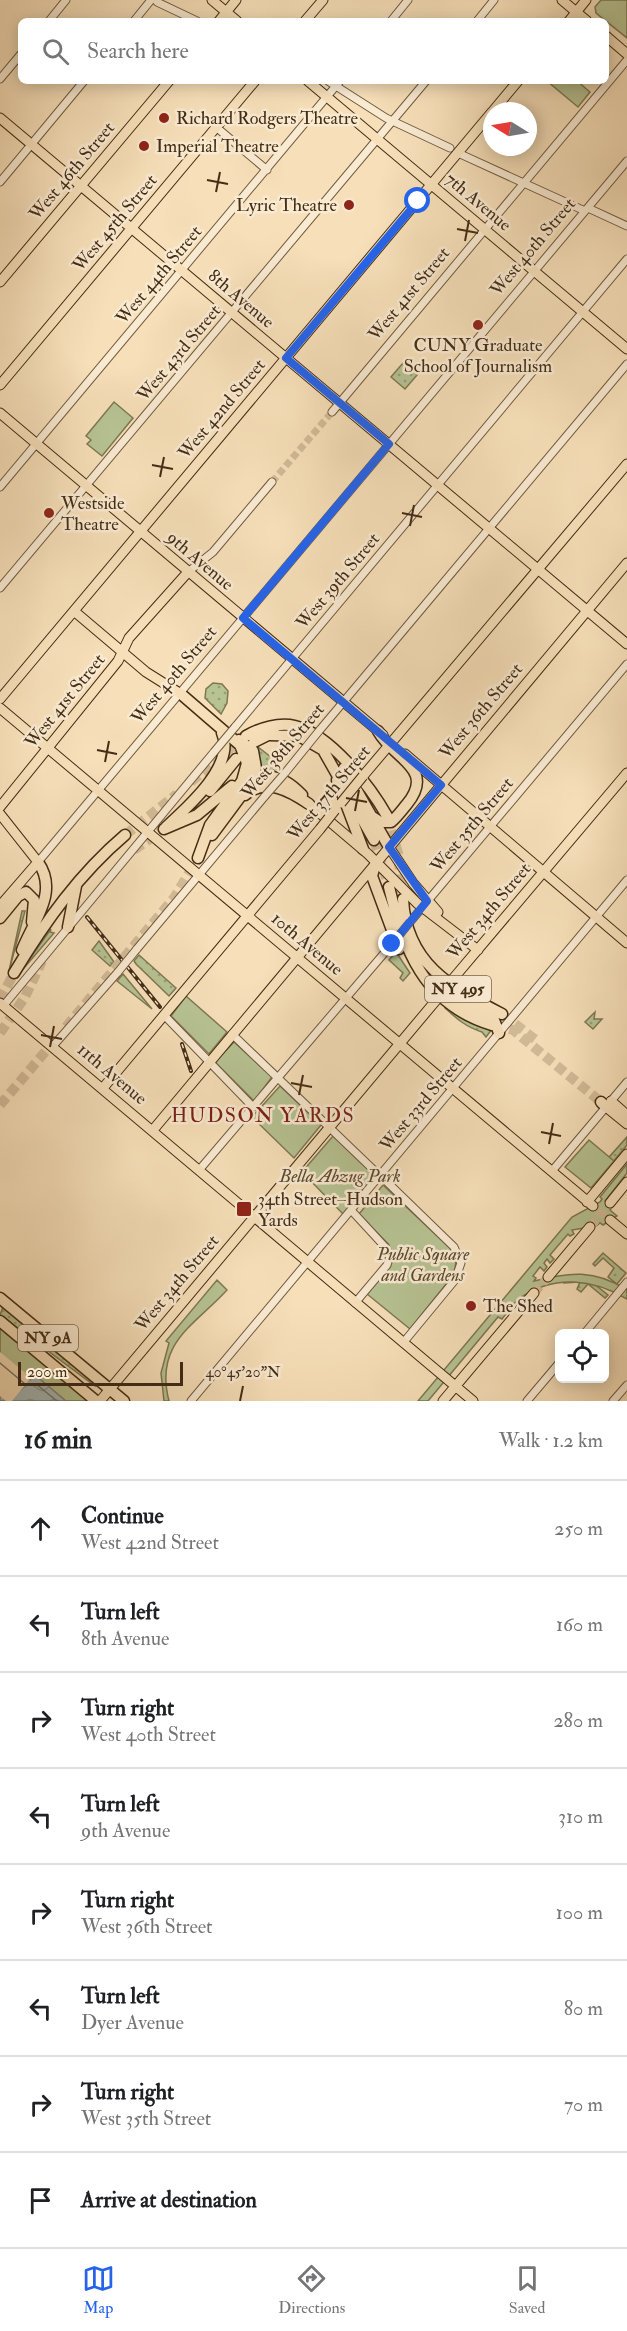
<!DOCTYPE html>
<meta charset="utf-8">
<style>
body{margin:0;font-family:"IM FELL Double Pica",serif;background:#f6f6f6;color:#202124}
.controls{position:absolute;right:18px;bottom:18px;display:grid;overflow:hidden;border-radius:9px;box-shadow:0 3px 15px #0003}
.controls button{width:54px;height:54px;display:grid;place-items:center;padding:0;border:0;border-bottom:2px solid #e0e0e0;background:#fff;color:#202124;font:30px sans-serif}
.compass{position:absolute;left:483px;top:102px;width:54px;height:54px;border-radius:50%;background:#fff;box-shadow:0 3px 15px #0003;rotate:281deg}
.scale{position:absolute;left:18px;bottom:15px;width:165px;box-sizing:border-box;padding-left:6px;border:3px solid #442d14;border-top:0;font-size:16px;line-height:21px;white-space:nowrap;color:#442d14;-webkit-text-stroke:4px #f9ead2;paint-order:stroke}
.stop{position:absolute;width:18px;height:18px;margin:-14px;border:4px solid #2563eb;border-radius:50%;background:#fff}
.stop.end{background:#2563eb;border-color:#fff;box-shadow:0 2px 6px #0008}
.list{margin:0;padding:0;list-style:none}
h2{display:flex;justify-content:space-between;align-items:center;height:78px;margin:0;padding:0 24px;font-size:26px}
h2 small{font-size:20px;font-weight:400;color:#757577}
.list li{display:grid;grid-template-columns:39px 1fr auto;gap:18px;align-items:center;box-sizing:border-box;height:96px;padding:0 24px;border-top:2px solid #e0e0e0}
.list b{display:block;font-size:22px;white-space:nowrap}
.list p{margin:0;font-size:20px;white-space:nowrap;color:#757577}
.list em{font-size:20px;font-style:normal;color:#757577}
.icon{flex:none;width:33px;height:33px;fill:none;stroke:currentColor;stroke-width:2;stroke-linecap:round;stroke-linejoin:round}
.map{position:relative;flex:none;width:627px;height:1401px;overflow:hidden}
.search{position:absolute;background:#fff;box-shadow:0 3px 15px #0003;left:18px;right:18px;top:18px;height:66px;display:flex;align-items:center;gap:15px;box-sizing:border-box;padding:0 21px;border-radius:9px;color:#757577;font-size:22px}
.sheet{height:846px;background:#fff}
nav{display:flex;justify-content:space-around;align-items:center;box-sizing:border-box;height:84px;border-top:2px solid #e0e0e0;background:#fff;font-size:16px;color:#757577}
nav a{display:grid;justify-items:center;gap:3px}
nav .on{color:#2563eb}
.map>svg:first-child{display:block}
</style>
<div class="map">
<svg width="627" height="1401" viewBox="0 0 627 1401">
<defs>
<pattern id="grass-dots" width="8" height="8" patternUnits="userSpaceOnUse" patternTransform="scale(1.5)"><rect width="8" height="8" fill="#b7c393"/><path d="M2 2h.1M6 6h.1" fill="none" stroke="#969f77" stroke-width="1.8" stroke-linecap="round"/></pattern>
<pattern id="water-waves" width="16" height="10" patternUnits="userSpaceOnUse" patternTransform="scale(1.5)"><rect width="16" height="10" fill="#a3b9bb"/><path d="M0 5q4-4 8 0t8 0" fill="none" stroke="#869797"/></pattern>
</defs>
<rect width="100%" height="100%" fill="#f6dfb9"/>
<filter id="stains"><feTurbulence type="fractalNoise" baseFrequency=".00333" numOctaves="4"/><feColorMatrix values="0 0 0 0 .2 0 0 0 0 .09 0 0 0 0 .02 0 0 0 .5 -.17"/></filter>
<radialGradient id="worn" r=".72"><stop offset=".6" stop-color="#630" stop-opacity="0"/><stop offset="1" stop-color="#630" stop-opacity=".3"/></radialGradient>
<path fill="url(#grass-dots)" stroke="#7e7854" stroke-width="1.5" d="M403,363l14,12 -12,14 -14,-12z
M213,683l9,1 6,7 -1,12 -6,11 -16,-16 1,-9z
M240,733l40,31 -5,6h-14l-4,-20z
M22,911h3l-16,60z
M51,929l-1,3 4,1 -36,42z
M99,941l15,21 -4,4 -18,-16z
M139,955l37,33 -7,8 -33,-32 -2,-3z
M123,974l29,35 -35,-28z
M447,1006l45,23 -6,8 -4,-5c-16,-5 -25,-13 -37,-24z
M595,1012l-1,7h8l-9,10 -8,-7z
M627,1137v8l-20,24 -5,-4z
M603,1253l23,20 -9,11 -9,-7 6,-9 -11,-10 -8,8 -2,-2z
M579,1281l14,2 15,12 -3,3 -17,-14 -7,8 -4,-3 3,-7 -17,1z
M3,1307l92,77v2l-95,-71z"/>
<path fill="#b7c393" stroke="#7e7854" stroke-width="1.5" d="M601,0h26v38l-31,-25 -1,-6z
M547,81h30l13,11 -12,15z
M114,402l19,16 -31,38 -15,-12 4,-4 -5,-4z
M396,952l14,21 -7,8 -3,-3 3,-5 -14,-13z
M186,996l41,36 -18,22 -38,-38z
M234,1042l38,35 -18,24 -39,-39z
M280,1086l41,39 -27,33 -42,-41z
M333,1136l42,40 -32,38 -41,-42z
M589,1140l25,21 -23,27 -26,-21z
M627,1164v9l-22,28 8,5 -3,4 7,6 -14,9 -3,-2 -4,3 -24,4 2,4 -4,2 -2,-2 -18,21 4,4 -4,4 -3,-4 -3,4 3,4 -3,4 -4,-4 -7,9 3,2 -2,3c35,-9 61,-12 93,9v9c-34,-20 -72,-25 -107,-1 -7,5 -13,15 -18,21l-4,-2 -70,84h-10l154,-184 28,-15 2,-3 -2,-2z
M383,1185l68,64c7,10 6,19 0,29l-41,51 -43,-35 26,-34 -4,-15 -30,-31z
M217,1280l10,10c-33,36 -73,53 -58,111h-5l-3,-28 8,-30 -3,-2z
M0,1327l89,74h-89z"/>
<path fill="url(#water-waves)" stroke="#7d8178" stroke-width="1.5" d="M0,1355l30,25 4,-6 32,27h-66z"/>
<path fill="#f6dfb9" d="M0,1352l29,24 4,-4 1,2 -22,27h-6l-6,-5z"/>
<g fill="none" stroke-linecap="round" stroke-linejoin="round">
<path stroke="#747368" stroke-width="1.5" d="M0,1363l25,21h11l21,17"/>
<path stroke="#d2bb98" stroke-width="7" stroke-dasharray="7 3.5" stroke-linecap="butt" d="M272,482l60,-70"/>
<path stroke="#d2bb98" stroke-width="9" stroke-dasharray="9 4.5" stroke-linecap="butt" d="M590,1227l20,-24
M534,1293l14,-16"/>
<path stroke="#d2bb98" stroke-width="10" stroke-dasharray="10 5" stroke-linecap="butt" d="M191,782l52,-44
M387,816l11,37 4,40
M125,835l52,-41
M374,840l15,47
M134,850l30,-21
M0,1000l14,-27
M503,1015l33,25
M495,1025l18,5 88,72
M66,1027l108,-129 24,-40
M0,1033l25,-36 17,-36
M0,1105l56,-66"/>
<defs>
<path id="minor" d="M157,2l40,19
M49,21l17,-21
M134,21l17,-21
M391,21l17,-21
M477,21l17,-21
M0,79l21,-25
M328,81l58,37 64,30
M216,127l51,43
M458,153l127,58
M0,182l84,-101
M588,208l39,18
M332,412l295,-352
M0,487l340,-406
M188,572l25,-20 59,-70
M0,588l426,-507
M235,727l392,-468
M319,731l308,-367
M285,773l21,-26
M38,862l589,-701
M410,922l217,-258
M136,950l129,-154
M4,1005l210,-253
M164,1015l89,92
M232,1034l148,142
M53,1046l65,-74
M200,1169l192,-225
M552,1171l75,-89
M385,1180l69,67 7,16 -6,17 -52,63
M351,1210l35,38 4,8 -3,9 -32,38
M584,1334l43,-52
M191,1401l436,-521
M527,1401l33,-39
M613,1401l14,-16"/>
<path id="major" d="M212,0l25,21
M562,0l25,21
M219,21l17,-21
M305,21l18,-21
M569,21l17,-21
M606,36l21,18
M308,81l319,268
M493,111l25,-30
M0,118l627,526
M0,282l169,-201
M0,385l255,-304
M0,413l383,322
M74,611l72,61 35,22
M0,699l492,-587
M0,708l593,498
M405,754l222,189
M363,776l264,-312
M309,804l59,50 50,50 60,46
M0,807l118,-146 11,-23 59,-66
M0,814l38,48 -38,44
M389,847l24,36 25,29
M452,980l175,-207
M0,1003l473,398
M103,1088l217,-259
M611,1101l16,14
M606,1107l21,17
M153,1130l474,-567
M587,1202l40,-48
M610,1203l17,-21
M610,1220l17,14
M548,1277l42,-50
M100,1401l338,-403
M443,1401l91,-108"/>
<path id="highway" d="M181,694l59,51 7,18 -5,18 -32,44 -12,33
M270,735l29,1 24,14 51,90
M246,736c14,-8 33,-14 49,-10 35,8 75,60 92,90
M254,742l20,-10
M344,768l45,79
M337,780l26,69
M252,781c19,-10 36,-1 50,14
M210,791l26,-32
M245,795c21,-18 45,-4 64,9
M371,816l9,6h11c6,-5 11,-12 16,-18 29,-36 -13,-44 -29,-73
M166,827c22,-20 70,-62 56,-94
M164,829l33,-14 35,-29
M212,835l40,-54 4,-13 -3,-17 -14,-11
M376,862l-4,14 27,73
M389,887c15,62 34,117 103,138
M403,899c3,64 47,88 99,115
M0,918l18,-22 8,-4 8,8 -2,22
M68,927l8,-41
M22,950c12,-30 37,-58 16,-88
M14,973c31,-51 65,-99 111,-138
M451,995l43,25 5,13
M601,1102l5,5
M0,1298l124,103
M0,1321l96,80"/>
</defs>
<use href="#minor" stroke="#705a3d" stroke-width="9"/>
<use href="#major" stroke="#442d14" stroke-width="11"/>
<use href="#highway" stroke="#442d14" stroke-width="13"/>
<use href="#minor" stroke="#f9ead2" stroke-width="7"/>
<use href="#major" stroke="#f6dfb9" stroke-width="9"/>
<use href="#highway" stroke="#f6dfb9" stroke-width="10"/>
<defs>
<path id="rail" d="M87,917l73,90
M182,1044l9,27"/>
</defs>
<use href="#rail" stroke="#442d14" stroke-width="4"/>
<use href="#rail" stroke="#f9ead2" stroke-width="1.5" stroke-dasharray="4.5" stroke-linecap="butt"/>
<defs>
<path id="minor-bridge" d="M306,747l13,-16
M214,752l21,-25
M265,796l20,-23
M392,944l18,-22
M118,972l18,-22"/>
<path id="major-bridge" d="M341,803l22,-27
M320,829l15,-19
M438,998l14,-18"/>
</defs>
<use href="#minor-bridge" stroke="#705a3d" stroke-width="9" stroke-linecap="butt"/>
<use href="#major-bridge" stroke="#442d14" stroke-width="11" stroke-linecap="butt"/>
<use href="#minor-bridge" stroke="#f9ead2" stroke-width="7"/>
<use href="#major-bridge" stroke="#f6dfb9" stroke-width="9"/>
</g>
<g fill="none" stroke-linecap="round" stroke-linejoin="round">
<path stroke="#2563eb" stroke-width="8" d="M392,944l35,-43 -38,-54 52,-62 -198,-167 146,-174 -103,-86 132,-157"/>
</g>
<path fill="none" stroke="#442d14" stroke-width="2" d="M207,180l21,4M216,192l4,-20M457,229l21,4M465,241l4,-21M152,465l21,4M160,477l4,-20M402,513l20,4M410,526l4,-21M97,750l20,4M105,762l4,-21M346,798l21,4M355,811l4,-21M41,1035l21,4M50,1047l4,-21M291,1083l21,4M299,1095l4,-20M541,1132l20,4M549,1144l4,-21M240,1401l3,-15"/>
<g fill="#8f2418" stroke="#f9ead2" stroke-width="2">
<circle cx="164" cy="118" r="6"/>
<circle cx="144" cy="146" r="6"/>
<circle cx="349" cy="205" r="6"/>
<circle cx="478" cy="325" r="6"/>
<circle cx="49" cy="513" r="6"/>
<rect x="236" y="1201" width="16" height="16" rx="3"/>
<circle cx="471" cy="1306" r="6"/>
</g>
<g text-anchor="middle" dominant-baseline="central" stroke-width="5" stroke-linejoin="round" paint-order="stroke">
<g fill="#f9ead2" stroke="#7a664d" stroke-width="1.5">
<rect x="425" y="976" width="66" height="26" rx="4.5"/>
<rect x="18" y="1325" width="60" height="26" rx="4.5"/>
</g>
<g font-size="16" font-weight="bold" fill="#442d14">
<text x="458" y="989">NY 495</text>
<text x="48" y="1338">NY 9A</text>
</g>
<g font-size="18" fill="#442d14" stroke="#f9ead2" text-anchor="start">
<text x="176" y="118">Richard Rodgers Theatre</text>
<text x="156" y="146">Imperial Theatre</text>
<text x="337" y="205" text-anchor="end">Lyric Theatre</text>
<text x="478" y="345" text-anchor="middle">CUNY Graduate<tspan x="478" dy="21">School of Journalism</tspan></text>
<text x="61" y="503">Westside<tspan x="61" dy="21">Theatre</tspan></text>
<text x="258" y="1199">34th Street–Hudson<tspan x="258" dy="21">Yards</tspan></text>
<text x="483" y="1306">The Shed</text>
</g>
<g font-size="18" fill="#442d14" stroke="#f9ead2">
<text transform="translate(72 171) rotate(-50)">West 46th Street</text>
<text transform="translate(478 202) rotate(40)">7th Avenue</text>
<text transform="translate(115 223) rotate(-50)">West 45th Street</text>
<text transform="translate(533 247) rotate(-50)">West 40th Street</text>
<text transform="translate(159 275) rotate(-50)">West 44th Street</text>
<text transform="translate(409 294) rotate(-50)">West 41st Street</text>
<text transform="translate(241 299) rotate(40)">8th Avenue</text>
<text transform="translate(179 353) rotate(-50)">West 43rd Street</text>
<text transform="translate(222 409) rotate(-50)">West 42nd Street</text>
<text transform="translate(200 561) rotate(40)">9th Avenue</text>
<text transform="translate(338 581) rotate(-50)">West 39th Street</text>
<text transform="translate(174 675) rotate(-50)">West 40th Street</text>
<text transform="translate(65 701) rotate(-51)">West 41st Street</text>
<text transform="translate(481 711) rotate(-50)">West 36th Street</text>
<text transform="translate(283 751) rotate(-50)">West 38th Street</text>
<text transform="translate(329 793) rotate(-50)">West 37th Street</text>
<text transform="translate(472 825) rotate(-50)">West 35th Street</text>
<text transform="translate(489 911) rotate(-50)">West 34th Street</text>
<text transform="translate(307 944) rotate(40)">10th Avenue</text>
<text transform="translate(112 1074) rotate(40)">11th Avenue</text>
<text transform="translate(421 1104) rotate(-50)">West 33rd Street</text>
<text transform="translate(177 1283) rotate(-50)">West 34th Street</text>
</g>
<g font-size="18" font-style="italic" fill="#5b4b2d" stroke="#f9ead2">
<text x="340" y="1176">Bella Abzug Park</text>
<text x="423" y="1254">Public Square<tspan x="423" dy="21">and Gardens</tspan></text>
</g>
<g font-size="20" letter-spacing="1.5" fill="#7a1f14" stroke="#f9ead2">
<text x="263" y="1115">HUDSON YARDS</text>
</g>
</g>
<g font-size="15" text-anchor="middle" fill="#442d14" stroke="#f9ead2" stroke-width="5" stroke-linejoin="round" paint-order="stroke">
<text x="243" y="1377">40°45'20"N</text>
</g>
<rect width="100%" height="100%" filter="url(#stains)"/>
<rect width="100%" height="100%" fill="url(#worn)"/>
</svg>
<div class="controls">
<button><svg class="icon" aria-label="locate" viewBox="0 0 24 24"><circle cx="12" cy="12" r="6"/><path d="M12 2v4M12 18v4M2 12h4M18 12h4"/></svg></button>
</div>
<svg class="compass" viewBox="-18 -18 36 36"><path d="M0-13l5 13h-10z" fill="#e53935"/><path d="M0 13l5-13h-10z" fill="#757577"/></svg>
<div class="scale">200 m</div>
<div class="stop" style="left:418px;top:201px"></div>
<div class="stop end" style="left:392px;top:944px"></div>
<div class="search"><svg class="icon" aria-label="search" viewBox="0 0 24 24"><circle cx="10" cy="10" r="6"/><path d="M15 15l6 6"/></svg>Search here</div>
</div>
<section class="sheet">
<h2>16 min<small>Walk · 1.2 km</small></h2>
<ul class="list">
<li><svg class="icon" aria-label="ahead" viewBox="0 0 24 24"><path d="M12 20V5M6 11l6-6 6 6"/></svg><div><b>Continue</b><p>West 42nd Street</p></div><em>250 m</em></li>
<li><svg class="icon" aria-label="left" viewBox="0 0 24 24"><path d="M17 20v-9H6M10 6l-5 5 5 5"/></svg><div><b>Turn left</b><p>8th Avenue</p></div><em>160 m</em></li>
<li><svg class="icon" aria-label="right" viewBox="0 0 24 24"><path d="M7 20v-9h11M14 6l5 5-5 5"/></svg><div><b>Turn right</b><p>West 40th Street</p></div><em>280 m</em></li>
<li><svg class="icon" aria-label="left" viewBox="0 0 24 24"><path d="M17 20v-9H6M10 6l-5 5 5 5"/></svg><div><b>Turn left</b><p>9th Avenue</p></div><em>310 m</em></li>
<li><svg class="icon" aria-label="right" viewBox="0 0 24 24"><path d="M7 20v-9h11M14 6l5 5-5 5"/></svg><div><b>Turn right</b><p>West 36th Street</p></div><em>100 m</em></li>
<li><svg class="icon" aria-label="left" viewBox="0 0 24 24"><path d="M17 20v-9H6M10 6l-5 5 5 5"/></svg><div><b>Turn left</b><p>Dyer Avenue</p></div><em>80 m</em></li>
<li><svg class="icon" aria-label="right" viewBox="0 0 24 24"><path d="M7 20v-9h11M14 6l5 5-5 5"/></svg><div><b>Turn right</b><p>West 35th Street</p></div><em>70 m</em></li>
<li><svg class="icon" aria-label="arrive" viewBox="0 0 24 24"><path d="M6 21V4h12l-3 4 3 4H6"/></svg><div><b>Arrive at destination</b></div></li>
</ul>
</section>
<nav>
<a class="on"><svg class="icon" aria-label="map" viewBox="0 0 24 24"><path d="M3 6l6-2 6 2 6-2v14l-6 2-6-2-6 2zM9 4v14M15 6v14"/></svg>Map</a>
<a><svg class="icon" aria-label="directions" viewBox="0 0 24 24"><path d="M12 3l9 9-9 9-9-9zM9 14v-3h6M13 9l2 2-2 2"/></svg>Directions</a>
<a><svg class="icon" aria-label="saved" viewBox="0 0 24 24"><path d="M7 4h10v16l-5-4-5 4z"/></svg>Saved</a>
</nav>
